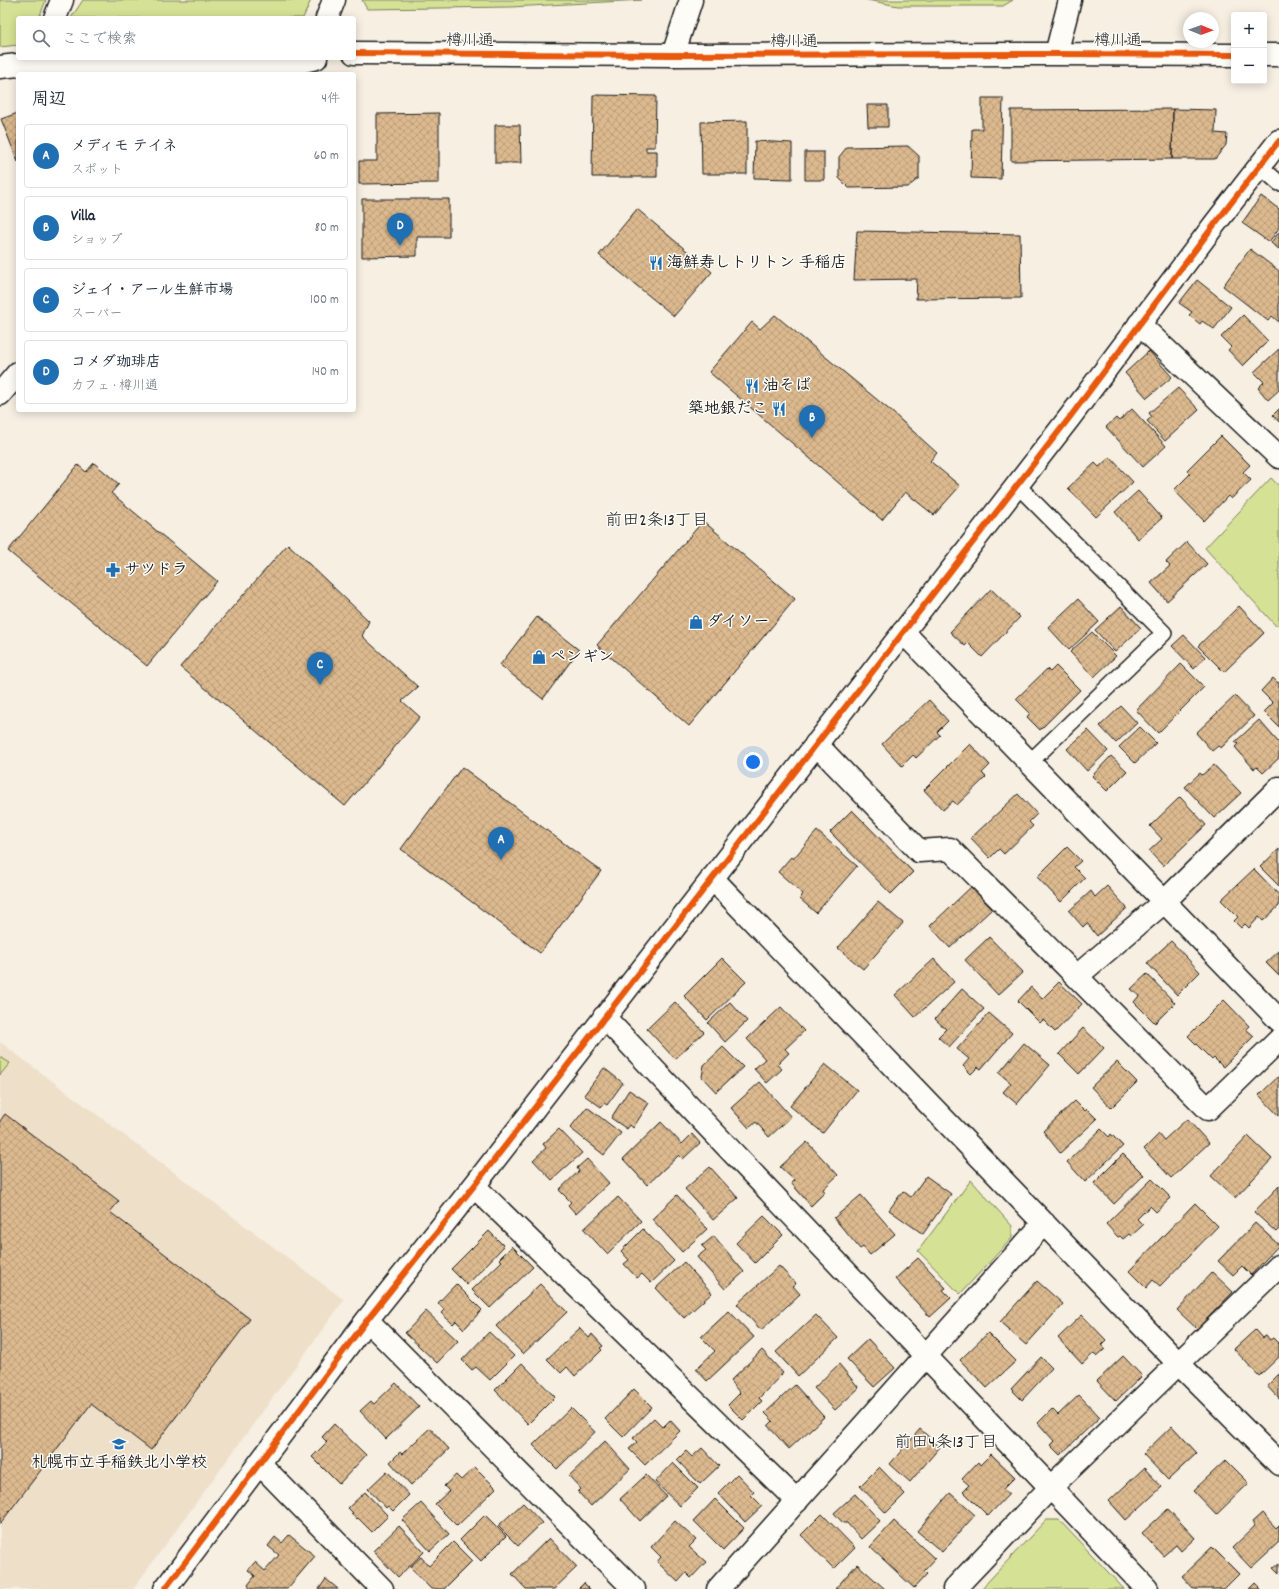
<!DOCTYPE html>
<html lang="ja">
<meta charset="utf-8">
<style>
body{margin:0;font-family:Dekko,"Klee One",sans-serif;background:#f2f2f3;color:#1f2937}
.controls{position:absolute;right:12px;top:12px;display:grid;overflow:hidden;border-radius:4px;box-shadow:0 2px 10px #0003}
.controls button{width:36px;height:36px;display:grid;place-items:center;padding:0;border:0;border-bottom:1px solid #e0e1e3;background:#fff;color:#1f2937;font:20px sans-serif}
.compass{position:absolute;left:1183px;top:12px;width:36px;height:36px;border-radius:50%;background:#fff;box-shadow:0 2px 10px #0003;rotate:91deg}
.you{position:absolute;left:753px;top:762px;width:14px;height:14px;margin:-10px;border:3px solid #fff;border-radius:50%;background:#1a73e8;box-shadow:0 0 0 6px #1a73e833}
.badge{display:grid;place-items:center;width:26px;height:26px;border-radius:50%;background:#1f6fb2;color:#fff;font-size:13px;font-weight:700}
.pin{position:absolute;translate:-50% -33px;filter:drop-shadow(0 1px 2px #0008)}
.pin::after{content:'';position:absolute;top:21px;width:14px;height:12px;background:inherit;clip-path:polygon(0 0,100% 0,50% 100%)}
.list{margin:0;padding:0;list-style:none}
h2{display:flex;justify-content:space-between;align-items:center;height:52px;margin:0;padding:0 16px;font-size:17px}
h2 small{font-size:13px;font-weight:400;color:#747a83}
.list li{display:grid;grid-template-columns:26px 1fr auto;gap:12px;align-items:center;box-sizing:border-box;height:64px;margin:0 8px 8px;padding:0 8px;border:1px solid #e0e1e3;border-radius:4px}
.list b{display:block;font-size:15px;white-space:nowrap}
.list p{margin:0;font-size:13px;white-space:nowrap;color:#747a83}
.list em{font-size:13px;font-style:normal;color:#747a83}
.icon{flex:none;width:22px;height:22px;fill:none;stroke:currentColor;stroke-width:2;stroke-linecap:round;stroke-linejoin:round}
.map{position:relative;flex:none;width:1279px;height:1589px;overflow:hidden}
.search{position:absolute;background:#fff;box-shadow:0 2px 10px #0003;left:16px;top:16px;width:340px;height:44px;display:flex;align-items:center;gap:10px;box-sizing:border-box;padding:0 14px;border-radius:4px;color:#747a83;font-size:15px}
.panel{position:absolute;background:#fff;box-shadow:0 2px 10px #0003;left:16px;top:72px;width:340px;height:340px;border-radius:4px}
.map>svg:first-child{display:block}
</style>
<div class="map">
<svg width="1279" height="1589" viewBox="0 0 1279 1589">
<defs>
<pattern id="building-cross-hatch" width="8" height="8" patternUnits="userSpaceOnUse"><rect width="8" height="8" fill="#dcb98e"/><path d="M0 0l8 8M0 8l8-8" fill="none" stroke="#bc9e7a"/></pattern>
</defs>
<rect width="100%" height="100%" fill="#f6efe2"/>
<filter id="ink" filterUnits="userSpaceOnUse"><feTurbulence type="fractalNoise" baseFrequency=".025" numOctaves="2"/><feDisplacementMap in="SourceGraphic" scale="8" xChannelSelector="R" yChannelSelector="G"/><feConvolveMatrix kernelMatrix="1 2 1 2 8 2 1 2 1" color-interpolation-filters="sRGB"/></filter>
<g filter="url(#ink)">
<path fill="#eedfc9" d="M0,1042l344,258 -211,289h-133z"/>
<path fill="#d5e194" stroke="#787e58" d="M0,0h46l-7,18h-21v27l-18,2z
M83,0h228l-8,18h-232z
M362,0h280l-131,7 -144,2z
M867,0h146l-10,6h-105z
M1271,478l8,8v137l-3,3 -71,-78z
M0,1057l10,6 -10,12z
M971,1180l41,46v12l-52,56 -42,-43z
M1046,1520h13l65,69h-143z"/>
<path fill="url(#building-cross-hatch)" stroke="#1c1c1c" d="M593,95l63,1 -1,51h-9v4h11v26h-65z
M982,98h21l-2,81 -30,-1 1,-49h10z
M867,105h21v22h-20z
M1173,109l43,1 -1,23 12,1 -1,11 -11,14h-43z
M1173,109l-1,50 -161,2v-51z
M18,113v49l-17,-43z
M439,113v70l-80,1v-23h18v-47z
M747,121v53h-45l-1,-52z
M495,125h25l1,38h-26z
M755,141l37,2v36l-38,-1z
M908,146l11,10v22l-11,9 -59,1 -10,-10v-21l8,-10z
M805,152h19v28h-19z
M1261,196l18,13v19l-10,14 -27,-19z
M362,199h87v38h-32v19l-55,1z
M637,209l75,63 -38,44 -75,-61z
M857,231l163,3 1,64 -105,1 1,-20 -63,1z
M1279,232v17l-8,-6z
M1250,249l29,22v51l-7,-6 -4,5 -45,-35z
M1197,280l34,27 -17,22 -12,-8 -2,3 -11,-9 3,-3 -13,-9z
M775,315l117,97 45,41 -7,8 30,25 -26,29 -29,-23 -23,28 -173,-148 43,-50 8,7z
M1243,315l25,26 -25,25 -15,-16 3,-3 -10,-10z
M1279,349v41l-11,10 -10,-12 6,-6 -10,-10z
M1149,351l23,26 -25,21 -22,-25z
M1178,388l21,22 -34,31 -18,-20 5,-4 -3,-4z
M1132,409l34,37 -23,21 -37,-40 10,-9 3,3z
M1279,409v13l-6,-7z
M1221,436l29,29 -7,7 8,8 -20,19 -3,-3 -24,25 -30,-31 16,-16 -3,-4z
M1110,457l23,25 -37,35 -28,-29 27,-25 4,4z
M94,463l25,21 -8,9 106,88 -70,85 -139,-115 70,-86 8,7z
M1138,491l24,27 -24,21 -23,-27z
M703,521l92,78 -106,127 -92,-81z
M1187,542l20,22 -40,37 -16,-18 19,-17 -4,-4z
M288,544l81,77 -7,15 56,51 -16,14 18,16 -75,89 -165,-139z
M991,589l29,28 -38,40 -14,-14 -3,3 -15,-14z
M1078,599l21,23 -30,28 -21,-23z
M1121,606l20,22 -26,24 -20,-22z
M1239,606l25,27 -40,39 -26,-26z
M537,617l42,33 -36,49 -43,-34z
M1092,632l24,24 -22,21 -24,-25z
M1184,635l21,22 -11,12 -22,-23z
M1181,664l23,23 -46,46 -22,-23z
M1056,666l24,24 -40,40 -13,-13 3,-4 -14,-14 31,-30 3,3z
M1273,678l5,5 1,-1v45l-15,-15 9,-9 -12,-12z
M1235,696l19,20 -33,32 -3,-2 -6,5 -16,-18z
M929,700l19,21 -11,11 3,3 -24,23 -3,-3 -11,11 -20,-22z
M1121,706l16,17 -21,20 -16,-17z
M1259,720l20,23v15l-16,15 -6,-6 -3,2 -19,-22 3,-3 -3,-2z
M1140,727l16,16 -21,20 -16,-16z
M1088,730l20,21 -21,20 -20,-22z
M970,744l20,21 -8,8 4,4 -29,28 -4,-4 -10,9 -19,-20z
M1111,756l16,15 -20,20 -15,-15z
M1214,765l27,28 -27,25 -29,-31 15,-14 2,2z
M462,767l139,104 -61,82 -139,-104z
M1018,794l19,20 -8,8 4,4 -29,28 -5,-5 -9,9 -19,-20z
M1180,797l26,28 -43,41 -14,-15 13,-12 -12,-13z
M852,810l61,62 -22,22 -61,-62z
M817,831l40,35 -41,47 -16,-14 3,-5 -25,-22 13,-15 2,2z
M1067,847l14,14 -7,6 11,11 -24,24 -24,-25z
M1279,849v37l-19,-19z
M1254,869l25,26v11l-16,15 -4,-4 -10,11 -4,-4 -4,4 -7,-7 4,-4 -17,-17z
M1107,886l20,22 -30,28 -10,-13 -4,4 -14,-16 22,-20 4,6z
M971,887l21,22 -42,39 -20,-22z
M878,902l25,21 -40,46 -25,-21z
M989,937l34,35 -25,23 -33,-35z
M1171,941l29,31 -23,23 -30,-32z
M1279,951v25l-13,-13z
M722,958l24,24 -39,38 -23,-24z
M934,959l20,23 -39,35 -20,-22z
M1147,974l28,29 -20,20 -21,-21 5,-6 -8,-7z
M1059,982l23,22 -27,28 -12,-12 -3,3 -22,-22 13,-14 11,12z
M962,989l22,20 -35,38 -11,-10 8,-8 -11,-10z
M1224,1000l25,26 -3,3 8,7 -31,31 -9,-9 -2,2 -24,-24z
M675,1002l29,30 -29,27 -28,-30z
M730,1002l17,19 -22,21 -17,-19z
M781,1007l23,24 -19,18 4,4 -12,12 5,4 -15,14 -13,-14 11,-10 -18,-20z
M989,1013l23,20 -31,36 -3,-2 -7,7 -8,-8 6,-7 -12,-10z
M1083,1028l21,20 -25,26 -20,-20z
M1024,1043l26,22 -33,39 -14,-12 8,-9 -12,-10z
M723,1047l20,20 -27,25 -14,-15 2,-12z
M1117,1062l20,20 -26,26 -20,-21z
M825,1064l32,26 -34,43 -33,-27z
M604,1068l19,15 -16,22 -3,-2 -3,4 -17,-12z
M1279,1076v40l-20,-21z
M760,1082l31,35 -22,20 -13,-15 -7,6 -18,-20z
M629,1090l20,13 -16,25 -3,-3 -3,4 -16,-11z
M1075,1101l10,10 2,-2 10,10 -37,34 -17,-22z
M587,1107l34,26 -17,22 -34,-27z
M5,1114l114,87 -9,11 140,107 -99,131 -60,-46 -91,120v-403z
M1187,1119l22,24 -38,35 -27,-29 15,-15 5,6z
M661,1122l21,22 10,-10 8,9 -17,16 -4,-4 -32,30 -24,-26z
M559,1129l23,24 -30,27 -19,-20 13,-12 -3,-4z
M1101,1129l8,8 2,-3 12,12 -38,36 -18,-20z
M1248,1136l24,23 -37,39 -24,-22z
M807,1142l31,33 -15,14 2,3 -14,14 -20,-23 3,-3 -14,-13z
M1123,1154l21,21 -30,29 -20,-21z
M587,1159l22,24 -33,31 -8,-9 3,-3 -12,-12 20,-19 -2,-3z
M710,1167l28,31 -25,22 -28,-31z
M926,1176l25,18 -28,40 -34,-24 14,-19 8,6z
M1152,1179l19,19 -15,14 -6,-6 -13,13 6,6 -12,11 -2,-2 -6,5 -3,-3 -2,1 -12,-13z
M1279,1186v43l-3,3 -22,-20z
M677,1195l30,34 -25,23 -30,-33z
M861,1195l34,39 -25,21 -7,-8 -3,2 -26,-31z
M618,1197l23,24 -34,33 -23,-25z
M1195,1203l23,23 -58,60 -7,-6 -7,8 -17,-17z
M764,1216l19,19 -28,28 -19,-20z
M1255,1223l24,22 -28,30 -9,-9 -9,9 -15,-14z
M643,1229l31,32 -23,22 -9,-9 -5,4 -13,-14 5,-4 -8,-9z
M489,1231l15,15 -37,39 -16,-16z
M714,1236l30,36 -19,17 -28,-32 9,-7 -4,-4z
M512,1246l21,21 -43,41 -18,-18 30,-29 -3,-2z
M918,1258l28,30 -3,2 8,8 -21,19 -35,-38z
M684,1262l28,31 -28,25 -28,-30z
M779,1266l17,18 -3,2 7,8 -39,36 -24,-26z
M1212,1272l21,20 -36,37 -20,-19z
M1037,1281l26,23 -37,41 -26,-23z
M456,1284l26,26 -18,19 -8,-8 -3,3 -12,-11 3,-3 -6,-7z
M540,1284l27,28 -44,42 -27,-28z
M426,1311l32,30 -21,22 -32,-30z
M729,1311l25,26 -47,44 -11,-12 19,-18 -14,-14z
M816,1315l22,23 -40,38 -22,-24z
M1082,1315l24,25 -5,5 4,4 -8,7 -3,-3 -12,11 -24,-26z
M580,1328l9,10 3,-4 11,12 -3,2 2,2 -27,26 -8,-9 -6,6 -14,-14z
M1255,1330l7,8 4,-3 4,5 3,-2 6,6v13l-20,19 -25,-27z
M489,1332l25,24 -24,24 -14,-13 -4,3 -10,-10z
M988,1333l28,28 -29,27 -27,-28z
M868,1339l27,29 -21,19 -27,-28z
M762,1350l21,23 -24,25 3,3 -19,19 -15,-15 12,-12 -10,-12z
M1123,1356l19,20 -26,25 -19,-20z
M1041,1357l11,11 -30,32 -11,-11z
M522,1363l33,34 -27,27 -33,-34z
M839,1364l20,24 -24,22 -21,-22z
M1279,1374v25l-12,-13z
M396,1383l23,24 -33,32 -26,-28 11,-10 3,3z
M795,1385l29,32 -35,32 -21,-23 5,-5 -8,-8z
M634,1389l18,18 -29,30 -18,-18z
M1079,1395l21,22 -40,38 -10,-10 4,-4 -16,-18 14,-14 6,6z
M571,1408l24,24 -38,37 -24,-24z
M654,1418l9,9 7,-7 10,11 -35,34 -16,-16 8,-7 -4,-4z
M334,1424l32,31 -27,29 -27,-27 15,-15 -5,-5z
M1172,1426l25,27 -29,27 -25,-26z
M430,1428l19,21 -38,36 -21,-23 10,-10 2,2z
M920,1429l20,18 -30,35 -20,-18z
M605,1441l25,28 -39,37 -13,-14 3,-3 -12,-13z
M702,1448l17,18 -19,18 -23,-24 9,-9 6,6z
M991,1454l24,23 -12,12 6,5 -21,22 -25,-25 6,-6 -7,-6 16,-17 2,3z
M1226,1460l23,23 -33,32 -23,-24z
M673,1463l25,25 -18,18 -25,-24z
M475,1467l21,21 -39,38 -22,-22 14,-13 -5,-5 12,-11 5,5z
M879,1467l26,27 -19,19 -26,-27z
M1144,1468l18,19 -36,33 -17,-19z
M387,1471l22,24 -16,16 -5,-5 -2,2 -18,-19z
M737,1474l17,18 -3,3 11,11 -17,16 -27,-29z
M646,1475l20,21 -26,25 -20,-22z
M365,1492l23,24 -16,16 -14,-14 -1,1 -6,-5 2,-1 -5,-5z
M950,1493l25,22 -33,37 -25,-21z
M855,1494l25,27 -19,18 -14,-16h-4l-9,-10z
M715,1499l29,29 -21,22 -29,-29z
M421,1503l28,31 -19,17 -28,-31z
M523,1503l19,20 -24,23 -20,-20z
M1168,1509l27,29 -14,13 -5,-6 -13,11 -21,-23z
M1262,1513l14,15 3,-3v17l-28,26 -19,-20 23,-22 -3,-4z
M822,1514l33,34 -21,21 -33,-34z
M485,1515l21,21 -25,25 -21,-21z
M675,1521l21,19 -7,7 17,15 -15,16 -5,-5 -8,9 -21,-20 4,-5 -10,-10z
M894,1521l41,38 -11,12 3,3 -13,14 -44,-41z
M399,1526l25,26 -26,25 -25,-26z
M289,1535l26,21 -28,33h-37l-2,-4 7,-9 -7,-6 7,-8 10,9 14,-16 -11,-9 7,-9 7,6z
M549,1538l28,29 -23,22h-28l-14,-15z
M453,1542l19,19 -28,28h-13l-21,-22 11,-10 8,9z
M1212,1547l27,27 -15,15h-30l-12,-13z
M1279,1563v11l-6,-6z
M857,1564l28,25h-50z
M326,1579l12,10h-19z
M584,1583l6,6h-12z
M1255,1583l6,6h-12z"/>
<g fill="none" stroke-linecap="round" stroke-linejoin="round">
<defs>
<path id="lane" d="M1260,166l19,17
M1017,485l147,148 -135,130"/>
<path id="street" d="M55,18l7,-18
M327,18l7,-18
M673,55l18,-55
M1139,324l140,133
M903,632l376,388
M816,744l103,107 31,-2 258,260 71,-69
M712,878l467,486 100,100
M1077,976l87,-74 115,-114
M604,1017l543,572
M474,1186l323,315
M367,1320l267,269
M260,1464l122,125
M165,1589l202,-269 107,-134 596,-769 144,-192 65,-84
M718,1589l326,-366
M954,1589l96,-101 229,-222"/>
<path id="secondary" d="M354,53l319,2 383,-1 178,1
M1056,54l14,-54
M1264,55h15
M0,67l27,-3 256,2 33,-8
M0,394l18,-21"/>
</defs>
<use href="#lane" stroke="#1c1c1c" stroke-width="18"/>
<use href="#street" stroke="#1c1c1c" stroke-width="25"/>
<use href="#secondary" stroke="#1c1c1c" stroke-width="25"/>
<use href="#lane" stroke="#fdfcf7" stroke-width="15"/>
<use href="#street" stroke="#fdfcf7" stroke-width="22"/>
<use href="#secondary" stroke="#fdfcf7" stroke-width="22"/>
<defs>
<path id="cycleway" d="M354,53l319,2 383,-1 178,1
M165,1589l202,-269 107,-134 596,-769 144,-192 65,-84"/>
</defs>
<use href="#cycleway" stroke="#fdfcf7" stroke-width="8"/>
<use href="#cycleway" stroke="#e8590c" stroke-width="6"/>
</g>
</g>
<defs>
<symbol id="restaurant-bare" viewBox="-9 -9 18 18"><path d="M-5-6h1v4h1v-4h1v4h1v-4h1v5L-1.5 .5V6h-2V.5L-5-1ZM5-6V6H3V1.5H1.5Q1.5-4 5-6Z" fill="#1f6fb2" stroke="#fdfcf7" stroke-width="2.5" paint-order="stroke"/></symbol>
<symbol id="pharmacy-bare" viewBox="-9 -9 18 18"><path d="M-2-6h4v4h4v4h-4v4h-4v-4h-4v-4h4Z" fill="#1f6fb2" stroke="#fdfcf7" stroke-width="2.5" paint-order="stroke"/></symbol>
<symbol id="shop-bare" viewBox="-9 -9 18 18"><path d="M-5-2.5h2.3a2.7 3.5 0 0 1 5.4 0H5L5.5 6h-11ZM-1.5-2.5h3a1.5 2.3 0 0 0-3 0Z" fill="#1f6fb2" stroke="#fdfcf7" stroke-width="2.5" paint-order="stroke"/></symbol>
<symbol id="school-bare" viewBox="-9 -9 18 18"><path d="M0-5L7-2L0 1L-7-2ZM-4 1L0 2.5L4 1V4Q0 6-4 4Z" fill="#1f6fb2" stroke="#fdfcf7" stroke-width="2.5" paint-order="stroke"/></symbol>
</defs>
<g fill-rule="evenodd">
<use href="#restaurant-bare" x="646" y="253" width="20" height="20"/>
<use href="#restaurant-bare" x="742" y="376" width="20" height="20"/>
<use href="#restaurant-bare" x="769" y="399" width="20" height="20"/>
<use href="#pharmacy-bare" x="103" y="560" width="20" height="20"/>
<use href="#shop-bare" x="686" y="612" width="20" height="20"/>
<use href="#shop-bare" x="529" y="647" width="20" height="20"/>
<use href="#school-bare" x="109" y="1434" width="20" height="20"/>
</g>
<g text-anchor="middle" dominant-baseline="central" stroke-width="3" stroke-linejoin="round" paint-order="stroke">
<g font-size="16" fill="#1c1c1c" stroke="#fdfcf7">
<text x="470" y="41">樽川通</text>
<text x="1118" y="41">樽川通</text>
<text x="794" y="42">樽川通</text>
</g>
<g font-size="16" font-weight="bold" fill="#1c1c1c" stroke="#fdfcf7" text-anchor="start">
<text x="667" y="263">海鮮寿しトリトン 手稲店</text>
<text x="763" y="386">油そば</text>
<text x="768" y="409" text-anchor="end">築地銀だこ</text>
<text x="124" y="570">サツドラ</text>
<text x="707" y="622">ダイソー</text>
<text x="550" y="657">ペンギン</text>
<text x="119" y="1463" text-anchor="middle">札幌市立手稲鉄北小学校</text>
</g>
<g font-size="17" fill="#1c1c1c" stroke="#fdfcf7">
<text x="657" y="522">前田2条13丁目</text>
<text x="946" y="1444">前田4条13丁目</text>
</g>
</g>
</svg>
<div class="controls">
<button>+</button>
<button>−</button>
</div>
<svg class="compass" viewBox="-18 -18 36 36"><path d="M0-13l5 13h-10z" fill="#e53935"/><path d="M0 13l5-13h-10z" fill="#747a83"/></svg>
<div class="you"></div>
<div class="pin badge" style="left:501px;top:860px">A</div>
<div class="pin badge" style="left:812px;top:438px">B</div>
<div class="pin badge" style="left:320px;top:685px">C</div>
<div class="pin badge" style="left:400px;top:246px">D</div>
<div class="search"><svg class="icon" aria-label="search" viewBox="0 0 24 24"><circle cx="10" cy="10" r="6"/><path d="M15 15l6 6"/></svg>ここで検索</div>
<section class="panel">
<h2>周辺<small>4件</small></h2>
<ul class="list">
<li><span class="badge">A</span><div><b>メディモ テイネ</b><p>スポット</p></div><em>60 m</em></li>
<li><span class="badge">B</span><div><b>Villa</b><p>ショップ</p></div><em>80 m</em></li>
<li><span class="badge">C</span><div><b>ジェイ・アール生鮮市場</b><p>スーパー</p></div><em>100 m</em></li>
<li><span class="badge">D</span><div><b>コメダ珈琲店</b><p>カフェ · 樽川通</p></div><em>140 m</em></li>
</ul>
</section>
</div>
